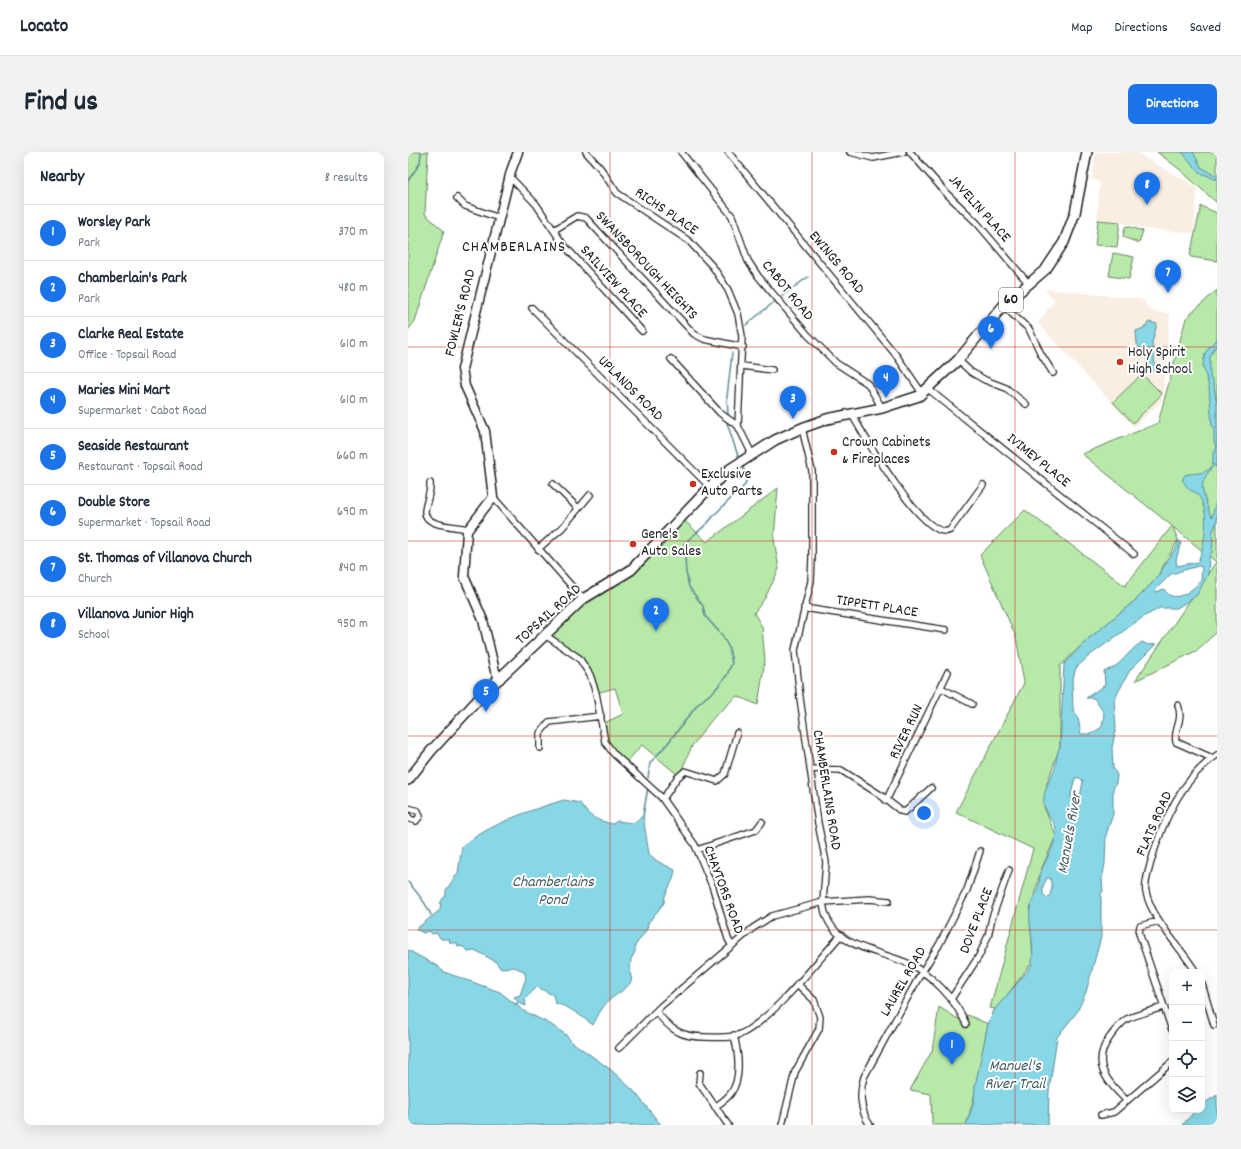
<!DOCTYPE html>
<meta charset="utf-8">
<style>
body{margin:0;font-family:Dekko,sans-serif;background:#f2f2f3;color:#1f2937}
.controls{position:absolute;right:12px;bottom:12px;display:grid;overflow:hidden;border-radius:8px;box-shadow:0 4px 16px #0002}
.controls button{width:36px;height:36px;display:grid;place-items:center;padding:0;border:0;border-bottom:1px solid #e0e1e3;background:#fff;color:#1f2937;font:20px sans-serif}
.you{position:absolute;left:516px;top:661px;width:14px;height:14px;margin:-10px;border:3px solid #fff;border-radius:50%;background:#1a73e8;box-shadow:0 0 0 6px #1a73e833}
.badge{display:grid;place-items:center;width:26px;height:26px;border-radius:50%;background:#1a73e8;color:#fff;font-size:13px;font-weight:700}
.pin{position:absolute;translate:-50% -33px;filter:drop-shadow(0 1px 2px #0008)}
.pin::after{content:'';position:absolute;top:21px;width:14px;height:12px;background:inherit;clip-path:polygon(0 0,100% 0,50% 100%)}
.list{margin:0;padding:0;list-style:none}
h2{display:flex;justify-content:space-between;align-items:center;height:52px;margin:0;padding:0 16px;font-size:17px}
h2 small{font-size:13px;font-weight:400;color:#747a83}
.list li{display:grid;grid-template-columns:26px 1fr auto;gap:12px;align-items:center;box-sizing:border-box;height:56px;padding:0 16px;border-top:1px solid #e0e1e3}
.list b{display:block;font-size:15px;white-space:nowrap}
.list p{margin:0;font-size:13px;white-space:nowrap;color:#747a83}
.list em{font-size:13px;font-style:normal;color:#747a83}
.icon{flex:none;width:22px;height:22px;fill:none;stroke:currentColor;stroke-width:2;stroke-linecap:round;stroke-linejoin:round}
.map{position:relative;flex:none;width:809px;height:973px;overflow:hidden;border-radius:8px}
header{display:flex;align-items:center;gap:24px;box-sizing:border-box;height:56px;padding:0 20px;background:#fff;border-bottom:1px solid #e0e1e3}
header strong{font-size:19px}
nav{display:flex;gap:22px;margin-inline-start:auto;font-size:14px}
.intro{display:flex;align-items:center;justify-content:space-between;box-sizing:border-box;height:96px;padding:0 24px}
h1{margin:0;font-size:28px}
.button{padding:10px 18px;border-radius:8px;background:#1a73e8;color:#fff;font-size:14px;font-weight:700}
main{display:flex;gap:24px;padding:0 24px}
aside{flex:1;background:#fff;border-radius:8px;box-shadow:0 4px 16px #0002}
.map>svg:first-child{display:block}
</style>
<header>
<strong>Locato</strong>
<nav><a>Map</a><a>Directions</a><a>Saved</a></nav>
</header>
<div class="intro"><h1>Find us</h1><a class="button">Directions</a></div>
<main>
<aside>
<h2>Nearby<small>8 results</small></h2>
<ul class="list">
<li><span class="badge">1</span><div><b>Worsley Park</b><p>Park</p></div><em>370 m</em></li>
<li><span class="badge">2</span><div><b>Chamberlain's Park</b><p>Park</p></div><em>480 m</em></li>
<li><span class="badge">3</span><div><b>Clarke Real Estate</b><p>Office · Topsail Road</p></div><em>610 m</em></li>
<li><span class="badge">4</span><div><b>Maries Mini Mart</b><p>Supermarket · Cabot Road</p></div><em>610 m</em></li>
<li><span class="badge">5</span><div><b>Seaside Restaurant</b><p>Restaurant · Topsail Road</p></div><em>660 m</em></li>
<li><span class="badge">6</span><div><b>Double Store</b><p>Supermarket · Topsail Road</p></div><em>690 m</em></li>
<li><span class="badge">7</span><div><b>St. Thomas of Villanova Church</b><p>Church</p></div><em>840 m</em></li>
<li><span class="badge">8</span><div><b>Villanova Junior High</b><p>School</p></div><em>950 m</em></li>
</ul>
</aside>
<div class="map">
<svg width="809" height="973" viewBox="0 0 809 973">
<rect width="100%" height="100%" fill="#fff"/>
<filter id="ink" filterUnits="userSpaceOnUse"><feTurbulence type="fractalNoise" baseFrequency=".025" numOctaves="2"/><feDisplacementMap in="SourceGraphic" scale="8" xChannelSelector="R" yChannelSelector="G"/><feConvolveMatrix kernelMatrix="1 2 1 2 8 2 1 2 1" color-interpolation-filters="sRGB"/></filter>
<g filter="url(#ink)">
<path fill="#f9eee1" d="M688,0h40l61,36 -3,45 -49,-4 -21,-6 -27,-2 3,-39 -8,-3z
M636,137l98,10 9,12 19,3 -8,87 -28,26 -96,-104 17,-23z"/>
<path fill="#b7e9a9" stroke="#6a8262" d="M0,0h20l-3,62 19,17 -29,90 -7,9z
M749,0h60v51l-38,-34z
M793,54l16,7v48l-26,-4 -1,-1z
M690,68l22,2 -3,25 -22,-2z
M719,74l16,5 -4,12 -16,-6 2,-10z
M705,101l21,4 -5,22 -20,-3z
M809,138v342l-21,19 -61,30 81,-119 -43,-35 5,13 -22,39 -18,19 -51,42 -27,26v81l-13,36 -3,24 12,29 -15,34 -11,40 3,51 -41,54 3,-6 -5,-1 43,-159 -77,-37 68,-129 -8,-46 -36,-82 45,-45 100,76 47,-60 -90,-72 76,-31 28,-105z
M734,222l20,20 -29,29 -20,-21z
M370,336l-4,51 5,30 -14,29 -11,15 8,14 3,33 -7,45 -21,-9 -23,21 -22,29 -13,30 -37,-31 -17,19 -20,-22 -3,-18 21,-10 -8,-26 -19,5 -17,-35 -34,-23 38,-36 48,-29 51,-52 25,24z
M531,855l19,12 10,-4 20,9c-7,34 -11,69 -22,101h-34l-1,-31 -21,-4 22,-39z"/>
<path fill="#88d7e6" stroke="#5d8c95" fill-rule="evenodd" d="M774,0h11l8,15 16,9v4l-18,-8z
M741,170l8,2 -5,19 4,28h-4l-5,-4v-10l-10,-13 -1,-13 8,-3z
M809,186v5l-7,14v20l3,5 4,22v66l-2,-6c-12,15 -16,19 -9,38 2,5 2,10 6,15l5,-19v23l-5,13 1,7 -1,11 -3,5 -1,17 -11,21 -20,13h-17l-17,9 -54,39 -13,12 -4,14 1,27 5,9 3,16h10l11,-7 2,-14 -10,-15h-8l19,-13 -1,-14c18,-4 22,-19 38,-29l6,3 8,-1 -26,26 -16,30 2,28 -4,20 1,20 4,7 -1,8 -3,6v25l-7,21 -1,29 -3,15 1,12 -2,3v43l-15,55 -9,20 -20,25 -8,54 -1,34h-82l8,-24 1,-15 13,-62 7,-15 36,-42c5,-20 -3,-39 -1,-58 1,-7 4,-11 6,-16 4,-7 3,-17 6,-24 5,-12 12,-21 14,-34 1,-14 -7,-15 -11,-27 -5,-13 6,-29 10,-41 2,-7 1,-13 5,-20l4,-83 23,-24 51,-42 18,-19 21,-33 1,-6 3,2 -5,18 1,6 21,-4c7,-20 13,-49 0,-67 -2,-3 -5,-3 -8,-5 -3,-2 -5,-7 -8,-10l3,-5c10,-3 28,1 28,-16 0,-5 -1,-8 3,-12l-2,-6v-13l-2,-1 -3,-40 -6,-21 2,-13zM790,414l4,1 -1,13c-7,10 -28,26 -37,9l-8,3 -1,-2 16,-16zM667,626h5l3,3 -3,16 -8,4 -1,-6zM639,726h3l2,10 -2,7 -3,3 -4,-4v-8z
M156,648l16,3c10,15 16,17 33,21l4,-3 16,2 10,-7 6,38 8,7 18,9 -2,9 -8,17 -1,7 -16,20 -1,6 -12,17v6l-4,7 -1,13 2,9c-8,10 -11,10 -20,17 -9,7 -14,17 -19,27 -12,-9 -23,-18 -38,-22l-2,-8 -16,-8 -12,12 1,7 -7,-3 -5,-6 6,-2 6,-17 -2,-7 -10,-4 -14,1 -4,-6 -21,-12 -8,1 -3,-4 -6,-1 -1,-3h-7l-1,-4h-8l-5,-6 -4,1 -3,-3 -6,2 -7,-4 24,-19 1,-9 5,-6v-5l12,-17 4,-27c31,-23 65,-35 102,-46z
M0,798l29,16 7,6 56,20 24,19 26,13 15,10 7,8 38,27 24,22 27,34h-253z
M809,943v30h-35l14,-15h6v-5z"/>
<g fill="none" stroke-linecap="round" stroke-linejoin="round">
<path stroke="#5d8c95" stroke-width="1.5" d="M0,29l12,-18 1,-11
M374,144l26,-19
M338,173l28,-23
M320,263l-1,-18 5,-44
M319,271l11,33
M240,626l2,-15 18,-20 30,-39 17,-14 12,-15 5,-12 -3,-15 -7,-13 -17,-19 -2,-10 -14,-19 -3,-15 -2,-28c9,-10 23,-17 30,-29l31,-30 2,-8 -5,-12
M235,664l5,-29
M0,730c8,9 19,23 23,33
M107,852l4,-1"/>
<defs>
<path id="street" d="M178,0l15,17 16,24 72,48 24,26 15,23 10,24 4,22 -4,90 15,30
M273,0l51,64 16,45 10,15 49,58 29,29 32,21 14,24
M320,0l168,203 26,38
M442,0l23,6 30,-6
M502,0l37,42 30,29 52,61
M101,24l27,28 27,40 79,87
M49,46l8,8 34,12
M146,78l23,-14 9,2 108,116 10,5 39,8
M595,154l26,23 12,25 12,19
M124,156l178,179
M263,207l49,54 18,13
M550,208l13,12 14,8 21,8 20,16
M334,214l30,4
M519,236l207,166
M443,261c11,19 75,132 99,117l33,-45
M22,331c1,10 -4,18 -5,28 -1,16 32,15 43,18
M145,332l25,24
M85,345l90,102
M130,397l24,-21 28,-33
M396,456l142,22
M137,483l34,23 11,17 6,18 9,49 9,12 47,43 34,48 18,43 15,51 4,7
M533,536l31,16
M770,553c6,17 -5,23 -2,37l36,16
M132,596v-15l9,-11 52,-6
M402,617l31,1 38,24 22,17 4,1 26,-24
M255,647l14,-21 8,-7 32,10 8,-7 12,-41
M478,649l62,-129
M0,656l10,3 2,5 -4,5 -6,-2 -2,-3
M289,698l59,-20 6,-8
M481,749l-20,-2 -46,3c4,45 52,47 84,61 25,11 48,36 59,61
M751,769l-19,5 -1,7 33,97
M788,820c-14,-23 -45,-54 -50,-80 -2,-8 2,-18 4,-27 11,-40 31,-86 67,-110
M794,832l12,41
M543,847l28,-43 9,-20 4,-18 17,-48
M248,859c14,19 25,26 49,26 11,0 25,2 36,-3 33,-17 74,-70 100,-99
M211,896l42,-42 92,-78 19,-12 51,-14 3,-40 -8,-39 -18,-125 -5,-48 16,-69 1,-23v-87l-10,-43
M292,921l-1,10 29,42
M719,949c-20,-20 -37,-37 -17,-64 5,-6 10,-14 17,-18 11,-5 24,-8 36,-12
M307,955c5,-4 12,-8 16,-14 11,-15 7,-41 3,-58
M693,963l13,-3 58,-50
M374,973l13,-53 24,-43 1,-12 -6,-17 -17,-16
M462,973c-10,-14 -11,-33 -6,-48l56,-102 19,-30 28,-55 13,-39"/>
<path id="secondary" d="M92,527l-5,-8 -12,-51 -19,-44 3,-45 26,-34 -8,-66 -20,-45 -3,-17 49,-198 7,-19"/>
<path id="primary" d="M0,628l23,-29 53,-58 99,-94 48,-29 79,-83 20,-18 45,-29 27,-12 25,-9 55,-11 37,-12 39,-36 45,-54 43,-37 18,-27 11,-29 12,-61"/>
</defs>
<use href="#street" stroke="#1c1c1c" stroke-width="8"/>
<use href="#secondary" stroke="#1c1c1c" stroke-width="11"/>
<use href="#primary" stroke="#1c1c1c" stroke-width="12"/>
<use href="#street" stroke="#fff" stroke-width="5.5"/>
<use href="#secondary" stroke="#fff" stroke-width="8"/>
<use href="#primary" stroke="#fff" stroke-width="9"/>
</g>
</g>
<path fill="none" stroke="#c8321e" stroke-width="1" stroke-opacity="0.55" d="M202,0v973M404,0v973M607,0v973M0,195h809M0,389h809M0,584h809M0,778h809"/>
<g fill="#c8321e" stroke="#fff" stroke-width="1.5">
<circle cx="712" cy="210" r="4"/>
<circle cx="426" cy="300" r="4"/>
<circle cx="285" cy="332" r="4"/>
<circle cx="225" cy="392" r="4"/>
</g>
<g text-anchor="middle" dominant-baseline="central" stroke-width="4" stroke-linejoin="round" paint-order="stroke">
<rect fill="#fff" stroke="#606060" stroke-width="1" x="591" y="136" width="24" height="24" rx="3"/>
<g font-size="14" font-weight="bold" fill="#1c1c1c">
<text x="603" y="148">60</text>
</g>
<g font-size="15" fill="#1c1c1c" stroke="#fff">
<text transform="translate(571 57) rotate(48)">JAVELIN PLACE</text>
<text transform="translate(258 60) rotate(34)">RICHS PLACE</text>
<text transform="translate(428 111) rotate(50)">EWINGS ROAD</text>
<text transform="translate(238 114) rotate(47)">SWANSBOROUGH HEIGHTS</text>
<text transform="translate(205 130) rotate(48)">SAILVIEW PLACE</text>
<text transform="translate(379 139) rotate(51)">CABOT ROAD</text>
<text transform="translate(53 161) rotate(-76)">FOWLER'S ROAD</text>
<text transform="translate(222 237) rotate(45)">UPLANDS ROAD</text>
<text transform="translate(630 309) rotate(39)">IVIMEY PLACE</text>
<text transform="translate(469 455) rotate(9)">TIPPETT PLACE</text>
<text transform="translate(141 463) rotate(-42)">TOPSAIL ROAD</text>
<text transform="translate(499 580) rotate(-64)">RIVER RUN</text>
<text transform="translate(418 638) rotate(81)">CHAMBERLAINS ROAD</text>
<text transform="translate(747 672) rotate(-66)">FLATS ROAD</text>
<text transform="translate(315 738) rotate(70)">CHAYTORS ROAD</text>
<text transform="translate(569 769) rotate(-69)">DOVE PLACE</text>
<text transform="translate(496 830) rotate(-60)">LAUREL ROAD</text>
</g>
<g font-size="15" fill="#1c1c1c" stroke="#fff" text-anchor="start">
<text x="720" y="201">Holy Spirit<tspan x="720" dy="17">High School</tspan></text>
<text x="434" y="291">Crown Cabinets<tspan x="434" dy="17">&amp; Fireplaces</tspan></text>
<text x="293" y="323">Exclusive<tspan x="293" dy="17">Auto Parts</tspan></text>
<text x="233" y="383">Gene's<tspan x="233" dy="17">Auto Sales</tspan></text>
</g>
<g font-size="16" letter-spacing="1" fill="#1c1c1c" stroke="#fff">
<text x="106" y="95">CHAMBERLAINS</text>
</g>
<g font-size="16" font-style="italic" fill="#425d63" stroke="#fff">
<text transform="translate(662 681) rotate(-80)">Manuels River</text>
<text x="145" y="730">Chamberlains<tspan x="145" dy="18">Pond</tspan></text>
<text x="607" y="914">Manuel's<tspan x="607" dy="18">River Trail</tspan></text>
</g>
</g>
</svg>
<div class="controls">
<button>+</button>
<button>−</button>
<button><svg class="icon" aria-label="locate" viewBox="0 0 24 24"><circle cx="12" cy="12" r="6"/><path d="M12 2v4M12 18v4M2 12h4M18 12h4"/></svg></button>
<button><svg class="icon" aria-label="layers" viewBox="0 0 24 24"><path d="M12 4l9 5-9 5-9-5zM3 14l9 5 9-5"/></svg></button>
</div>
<div class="you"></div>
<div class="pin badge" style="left:544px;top:913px">1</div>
<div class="pin badge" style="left:248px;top:479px">2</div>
<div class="pin badge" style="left:385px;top:267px">3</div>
<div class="pin badge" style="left:478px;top:246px">4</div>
<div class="pin badge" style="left:78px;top:560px">5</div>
<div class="pin badge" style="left:583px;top:197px">6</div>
<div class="pin badge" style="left:760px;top:141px">7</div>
<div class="pin badge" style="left:739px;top:53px">8</div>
</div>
</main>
